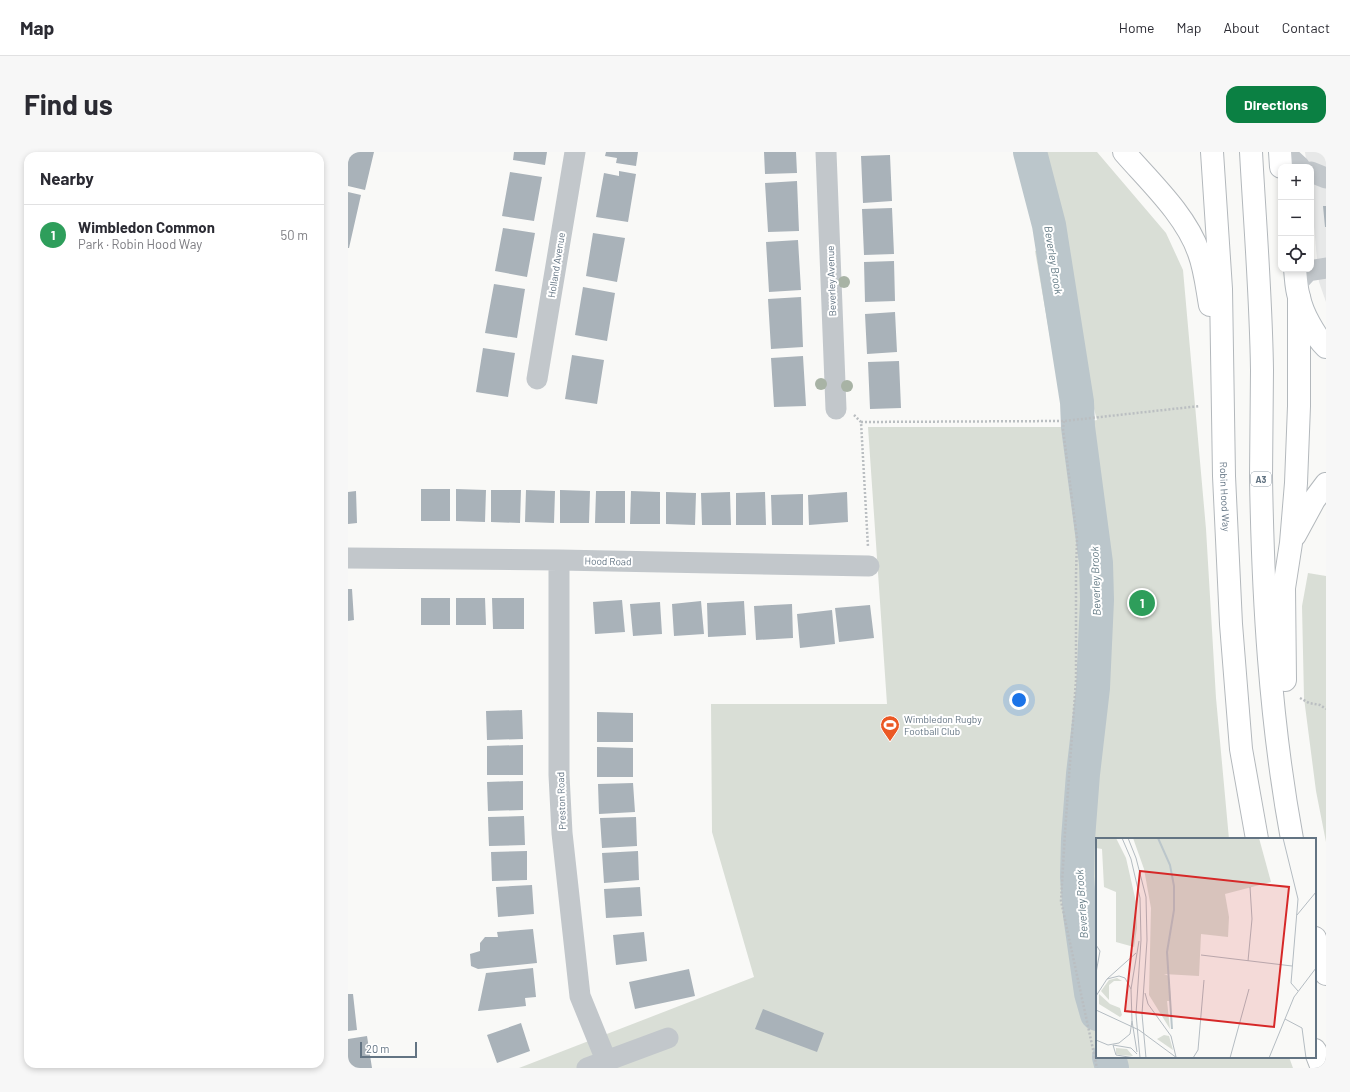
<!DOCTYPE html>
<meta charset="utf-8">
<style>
body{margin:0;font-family:Barlow,sans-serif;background:#f7f7f7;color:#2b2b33}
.controls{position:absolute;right:12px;top:12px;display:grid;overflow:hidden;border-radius:8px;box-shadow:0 2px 6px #0003}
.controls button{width:36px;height:36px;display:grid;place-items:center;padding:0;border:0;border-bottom:1px solid #e1e1e2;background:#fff;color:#2b2b33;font:20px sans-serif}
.scale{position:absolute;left:12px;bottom:10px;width:57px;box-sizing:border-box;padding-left:4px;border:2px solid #637483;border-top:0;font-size:11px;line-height:14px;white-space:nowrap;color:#637483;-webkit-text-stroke:3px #fff;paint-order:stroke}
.you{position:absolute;left:671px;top:548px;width:14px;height:14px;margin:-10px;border:3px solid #fff;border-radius:50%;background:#1a73e8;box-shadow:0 0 0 6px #1a73e833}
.badge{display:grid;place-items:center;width:26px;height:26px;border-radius:50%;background:#0b8043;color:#fff;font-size:13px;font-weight:700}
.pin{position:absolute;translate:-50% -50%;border:2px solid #fff;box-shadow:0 1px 4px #0006}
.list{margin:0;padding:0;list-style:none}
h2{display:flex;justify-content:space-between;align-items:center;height:52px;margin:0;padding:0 16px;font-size:17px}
h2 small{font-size:13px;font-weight:400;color:#7c7c81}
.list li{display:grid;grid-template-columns:26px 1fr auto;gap:12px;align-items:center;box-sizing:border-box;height:60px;padding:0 16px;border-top:1px solid #e1e1e2}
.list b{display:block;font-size:15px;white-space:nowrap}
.list p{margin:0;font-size:13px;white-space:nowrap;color:#7c7c81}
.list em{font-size:13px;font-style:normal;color:#7c7c81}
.icon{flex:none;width:22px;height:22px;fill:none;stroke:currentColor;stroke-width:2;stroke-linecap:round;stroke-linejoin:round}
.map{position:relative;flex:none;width:978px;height:916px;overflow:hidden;border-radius:12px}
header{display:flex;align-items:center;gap:24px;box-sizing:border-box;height:56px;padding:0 20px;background:#fff;border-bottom:1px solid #e1e1e2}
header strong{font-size:19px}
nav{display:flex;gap:22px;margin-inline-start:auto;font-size:14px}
.intro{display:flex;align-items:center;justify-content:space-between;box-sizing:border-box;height:96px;padding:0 24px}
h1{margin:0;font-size:28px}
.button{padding:10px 18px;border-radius:12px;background:#0b8043;color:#fff;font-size:14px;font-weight:700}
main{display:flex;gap:24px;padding:0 24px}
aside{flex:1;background:#fff;border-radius:12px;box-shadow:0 2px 6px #0003}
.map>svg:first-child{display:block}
</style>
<header>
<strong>Map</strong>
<nav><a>Home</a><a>Map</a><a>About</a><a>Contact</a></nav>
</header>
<div class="intro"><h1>Find us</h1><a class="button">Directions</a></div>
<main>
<aside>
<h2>Nearby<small></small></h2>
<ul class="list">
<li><span class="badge" style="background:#2e9e5b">1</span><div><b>Wimbledon Common</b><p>Park · Robin Hood Way</p></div><em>50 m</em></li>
</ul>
</aside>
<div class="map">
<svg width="978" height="916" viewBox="0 0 978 916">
<rect width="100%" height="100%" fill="#f9f9f7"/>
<path fill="#e7e8e8" d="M957,0h21v150l-7,-20 -8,-90v-25h-4z"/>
<path fill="#d9ded6" d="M694,0h55l69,81 17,37 23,259 10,169 13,141h-132v218h192l4,11h-774l235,-91 -42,-145 -1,-128h176l-19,-277h192l37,-7 -3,-11 -31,2 -28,-160 26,-5z
M960,421l18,3v266l-10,-51 -12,-93 -2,-92z"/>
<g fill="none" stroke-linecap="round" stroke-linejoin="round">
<path stroke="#bbc6cb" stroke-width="34" d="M682,0l19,73 28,177 1,25 18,136 1,37 -4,88 -10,86 -5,65 -1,38 3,38 11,78 6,21
M761,905l3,11"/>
</g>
<path fill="#a9b2b9" d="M0,0h26l-9,38 -17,-4z
M166,0h33l-2,13 -32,-5z
M258,0h32l-2,14 -20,-3 1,-5 -12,-2z
M416,0h32l1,21 -32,1z
M542,3l2,46 -29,2 -2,-47z
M271,19l17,3 -8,48 -32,-5 8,-44 15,3z
M162,20l32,5 -8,44 -32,-5z
M449,29l2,50 -31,1 -3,-49z
M0,40l13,3 -12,53h-1z
M975,54h3v21h-1z
M544,56l2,46 -30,1 -2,-46z
M155,76l32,5 -8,44 -32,-6z
M245,81l32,5 -8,44 -31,-6z
M450,88l3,50 -32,2 -3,-50z
M546,109l1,40 -30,1 -1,-40z
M146,132l31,5 -8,49 -32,-5z
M235,135l32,6 -8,48 -32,-6z
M453,145l2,50 -32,2 -3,-50z
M547,160l2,40 -30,2 -2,-40z
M135,196l32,5 -7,44 -32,-5z
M224,203l32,5 -7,44 -32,-5z
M455,204l3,50 -32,1 -3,-49z
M551,209l2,47 -31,1 -2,-47z
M73,337h29v32h-29z
M108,337l30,1 -1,32 -29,-1z
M143,338h30l-1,33 -29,-1z
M178,338l29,1 -1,32 -29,-1z
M212,338l30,1 -1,32h-29z
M8,339l1,32 -9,1v-32z
M248,339h29v32h-30z
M283,339l29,1v32h-30z
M318,340l30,1 -1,32 -29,-1z
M382,340l1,33h-29l-1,-32z
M417,340l1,33h-30v-32z
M499,340l1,30 -39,3 -1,-30z
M455,342v31h-31l-1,-30z
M0,437h4l2,31 -6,1z
M73,446h29v27h-29z
M108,446h29l1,27h-30z
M144,446h32v31h-31z
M274,448l3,32 -30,2 -2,-32z
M353,449l3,33 -30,2 -2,-32z
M396,449l2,34 -38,2 -1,-34z
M312,450l2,32 -29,2 -3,-32z
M444,452l1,34 -37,2 -2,-34z
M522,453l4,33 -35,4 -4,-34z
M484,458l3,34 -35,4 -3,-34z
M174,558l1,29 -36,1 -1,-29z
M249,560l36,1v29h-36z
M175,593v30h-36v-29z
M249,595l36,1v29h-36z
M175,629v29l-35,1 -1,-29z
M285,631l2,29 -36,2 -1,-30z
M176,664l1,29 -36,1 -1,-29z
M288,665l1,29 -35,2 -2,-30z
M179,699v29l-35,1 -1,-29z
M290,699l1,29 -35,3 -2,-30z
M184,733l2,29 -36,3 -2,-30z
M292,735l2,29 -36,2 -2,-29z
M185,777l4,34 -59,6 -7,-3 -1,-12 10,-3v-8l5,-6h13l-1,-5z
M296,780l3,29 -31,4 -3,-30z
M185,816l3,29 -11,1 1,8 -48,5 8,-38z
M341,817l6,27 -60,13 -6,-27z
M0,842h5l4,36 -9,1z
M415,857l61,24 -7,19 -62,-23z
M173,871l9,28 -33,12 -10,-28z
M19,884l5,32h-24v-29z"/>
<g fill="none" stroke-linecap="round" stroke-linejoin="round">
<defs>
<path id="major" d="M932,0l1,15
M947,117c1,9 1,19 4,28 3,16 16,39 27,50"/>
<g id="highway">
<path d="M776,0c26,30 62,63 75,101 6,16 8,35 11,52"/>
<path id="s1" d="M864,0l9,137 3,187 7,148 10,125 16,90"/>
<path d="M903,0c4,73 10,145 11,218 0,36 -1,71 -1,107 2,121 9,243 31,362"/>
<path d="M947,383l19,-35 12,-16"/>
<path d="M937,528l-1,-92 7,-45 5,-60 3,-77v-108"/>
<path d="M967,786l11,36"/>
<path d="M967,898l7,18"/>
</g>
</defs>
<use href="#major" stroke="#b3b9be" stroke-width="24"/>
<use href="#highway" stroke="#b3b8bc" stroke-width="24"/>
<path stroke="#babec1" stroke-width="2.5" stroke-dasharray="2 2" stroke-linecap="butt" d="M506,263l7,7 7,125
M716,269l-1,8 14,109 -1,37v105l-11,152 -4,69 36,167
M513,270l203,-1 136,-15
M952,546l9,5 11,2 6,4"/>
<path stroke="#c2c7cb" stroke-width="21" d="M478,0l10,257
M936,0l16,15
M963,20l15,6
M949,131l11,-12 18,-3
M189,227l38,-227
M0,406l211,2 310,6
M211,408v215l3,58 18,163 26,64
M239,916l81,-30"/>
<use href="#major" stroke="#fff" stroke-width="22"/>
<use href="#highway" stroke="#fff" stroke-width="22"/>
</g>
<g fill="#a8b3a5">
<circle cx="496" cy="130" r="6"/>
<circle cx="473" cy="232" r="6"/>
<circle cx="499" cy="234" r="6"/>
</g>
<defs>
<symbol id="stadium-pin" viewBox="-11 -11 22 30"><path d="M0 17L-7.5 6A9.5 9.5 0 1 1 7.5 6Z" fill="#eb5825" stroke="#fff"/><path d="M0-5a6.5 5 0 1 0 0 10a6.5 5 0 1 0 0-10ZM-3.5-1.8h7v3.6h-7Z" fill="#fff"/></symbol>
</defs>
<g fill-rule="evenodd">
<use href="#stadium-pin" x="531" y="562" width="22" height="30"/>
</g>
<g text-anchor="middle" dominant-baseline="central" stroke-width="4" stroke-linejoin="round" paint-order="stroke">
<rect fill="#fff" stroke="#929ea8" stroke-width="1" x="903" y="320" width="20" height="14" rx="3"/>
<g font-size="9" font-weight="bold" fill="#637483">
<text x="913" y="327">A3</text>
</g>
<g font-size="10" fill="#637483" stroke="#fff">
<text transform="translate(208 113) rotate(-81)">Holland Avenue</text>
<text transform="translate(483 129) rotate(-92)">Beverley Avenue</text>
<text stroke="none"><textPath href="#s1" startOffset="345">Robin Hood Way</textPath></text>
<text transform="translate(260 409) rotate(1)">Hood Road</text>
<text transform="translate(213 649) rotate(-92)">Preston Road</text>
</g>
<g font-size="10" fill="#637483" stroke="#fff" text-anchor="start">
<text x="556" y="567">Wimbledon Rugby<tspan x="556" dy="12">Football Club</tspan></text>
</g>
<g font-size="11" font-style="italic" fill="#637a84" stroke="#fff">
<text transform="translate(706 108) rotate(81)">Beverley Brook</text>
<text transform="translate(747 429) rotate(-92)">Beverley Brook</text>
<text transform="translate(733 752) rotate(-94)">Beverley Brook</text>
</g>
</g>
<g transform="translate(748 686)">
<rect width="220" height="220" fill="#f9f9f7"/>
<path d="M0,0h20l10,20 10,44 1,26 -3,19 -18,-5v-50l-12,-5 -2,-38 -6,-1zM37,0h126l12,44 -46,12 4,23 -1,20 -27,-3 -2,42 -35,-2 5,2 2,25h-4l3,28 -21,-34 2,-87 -7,-39zM21,140l5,3h-8l-5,4v15l-8,-9 8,-11zM3,156l11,10 10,4 2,7 -2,2 -21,-13zM68,197l5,1 4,14 -16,-11zM20,210l11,1 6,7 -13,-1 -4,-1z" fill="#d9ded6"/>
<path fill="none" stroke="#bbc6cb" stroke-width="2" d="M62,0l12,27 4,21v24l-7,42 5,77"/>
<path fill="none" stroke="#b4bcc2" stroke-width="1" d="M26,0l9,21 9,39 1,42 -5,74 4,44M32,0l8,20 10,39 1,43 -5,74 4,44M187,0l15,61 -7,84 7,8M201,77l19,-23M0,107l4,6 -4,22M105,117l91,11M152,123l4,-42 -2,-32M11,141l29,-26M35,151l8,-48M49,155l3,11 23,32 5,21M0,158l11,-17 12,-3 6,2 6,11 1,32 -2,13 -11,9 -11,2 -12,-5M0,172l43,20 38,28M189,181l17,9 4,30M36,183l5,31M17,207l3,10 19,3M17,207l18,3 6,6M97,220l5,-8 6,-70M134,220l19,-69M173,220l25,-61 22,-29"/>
<path fill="#d62828" fill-opacity="0.15" stroke="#d62828" stroke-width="2" d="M44,33l149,16 -15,140 -149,-16z"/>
<rect width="220" height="220" fill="none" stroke="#637483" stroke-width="2"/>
</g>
</svg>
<div class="controls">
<button>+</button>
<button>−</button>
<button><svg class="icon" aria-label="locate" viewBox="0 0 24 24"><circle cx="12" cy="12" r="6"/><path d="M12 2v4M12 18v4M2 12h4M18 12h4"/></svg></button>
</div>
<div class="scale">20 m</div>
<div class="you"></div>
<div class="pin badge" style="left:794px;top:451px;background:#2e9e5b">1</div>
</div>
</main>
